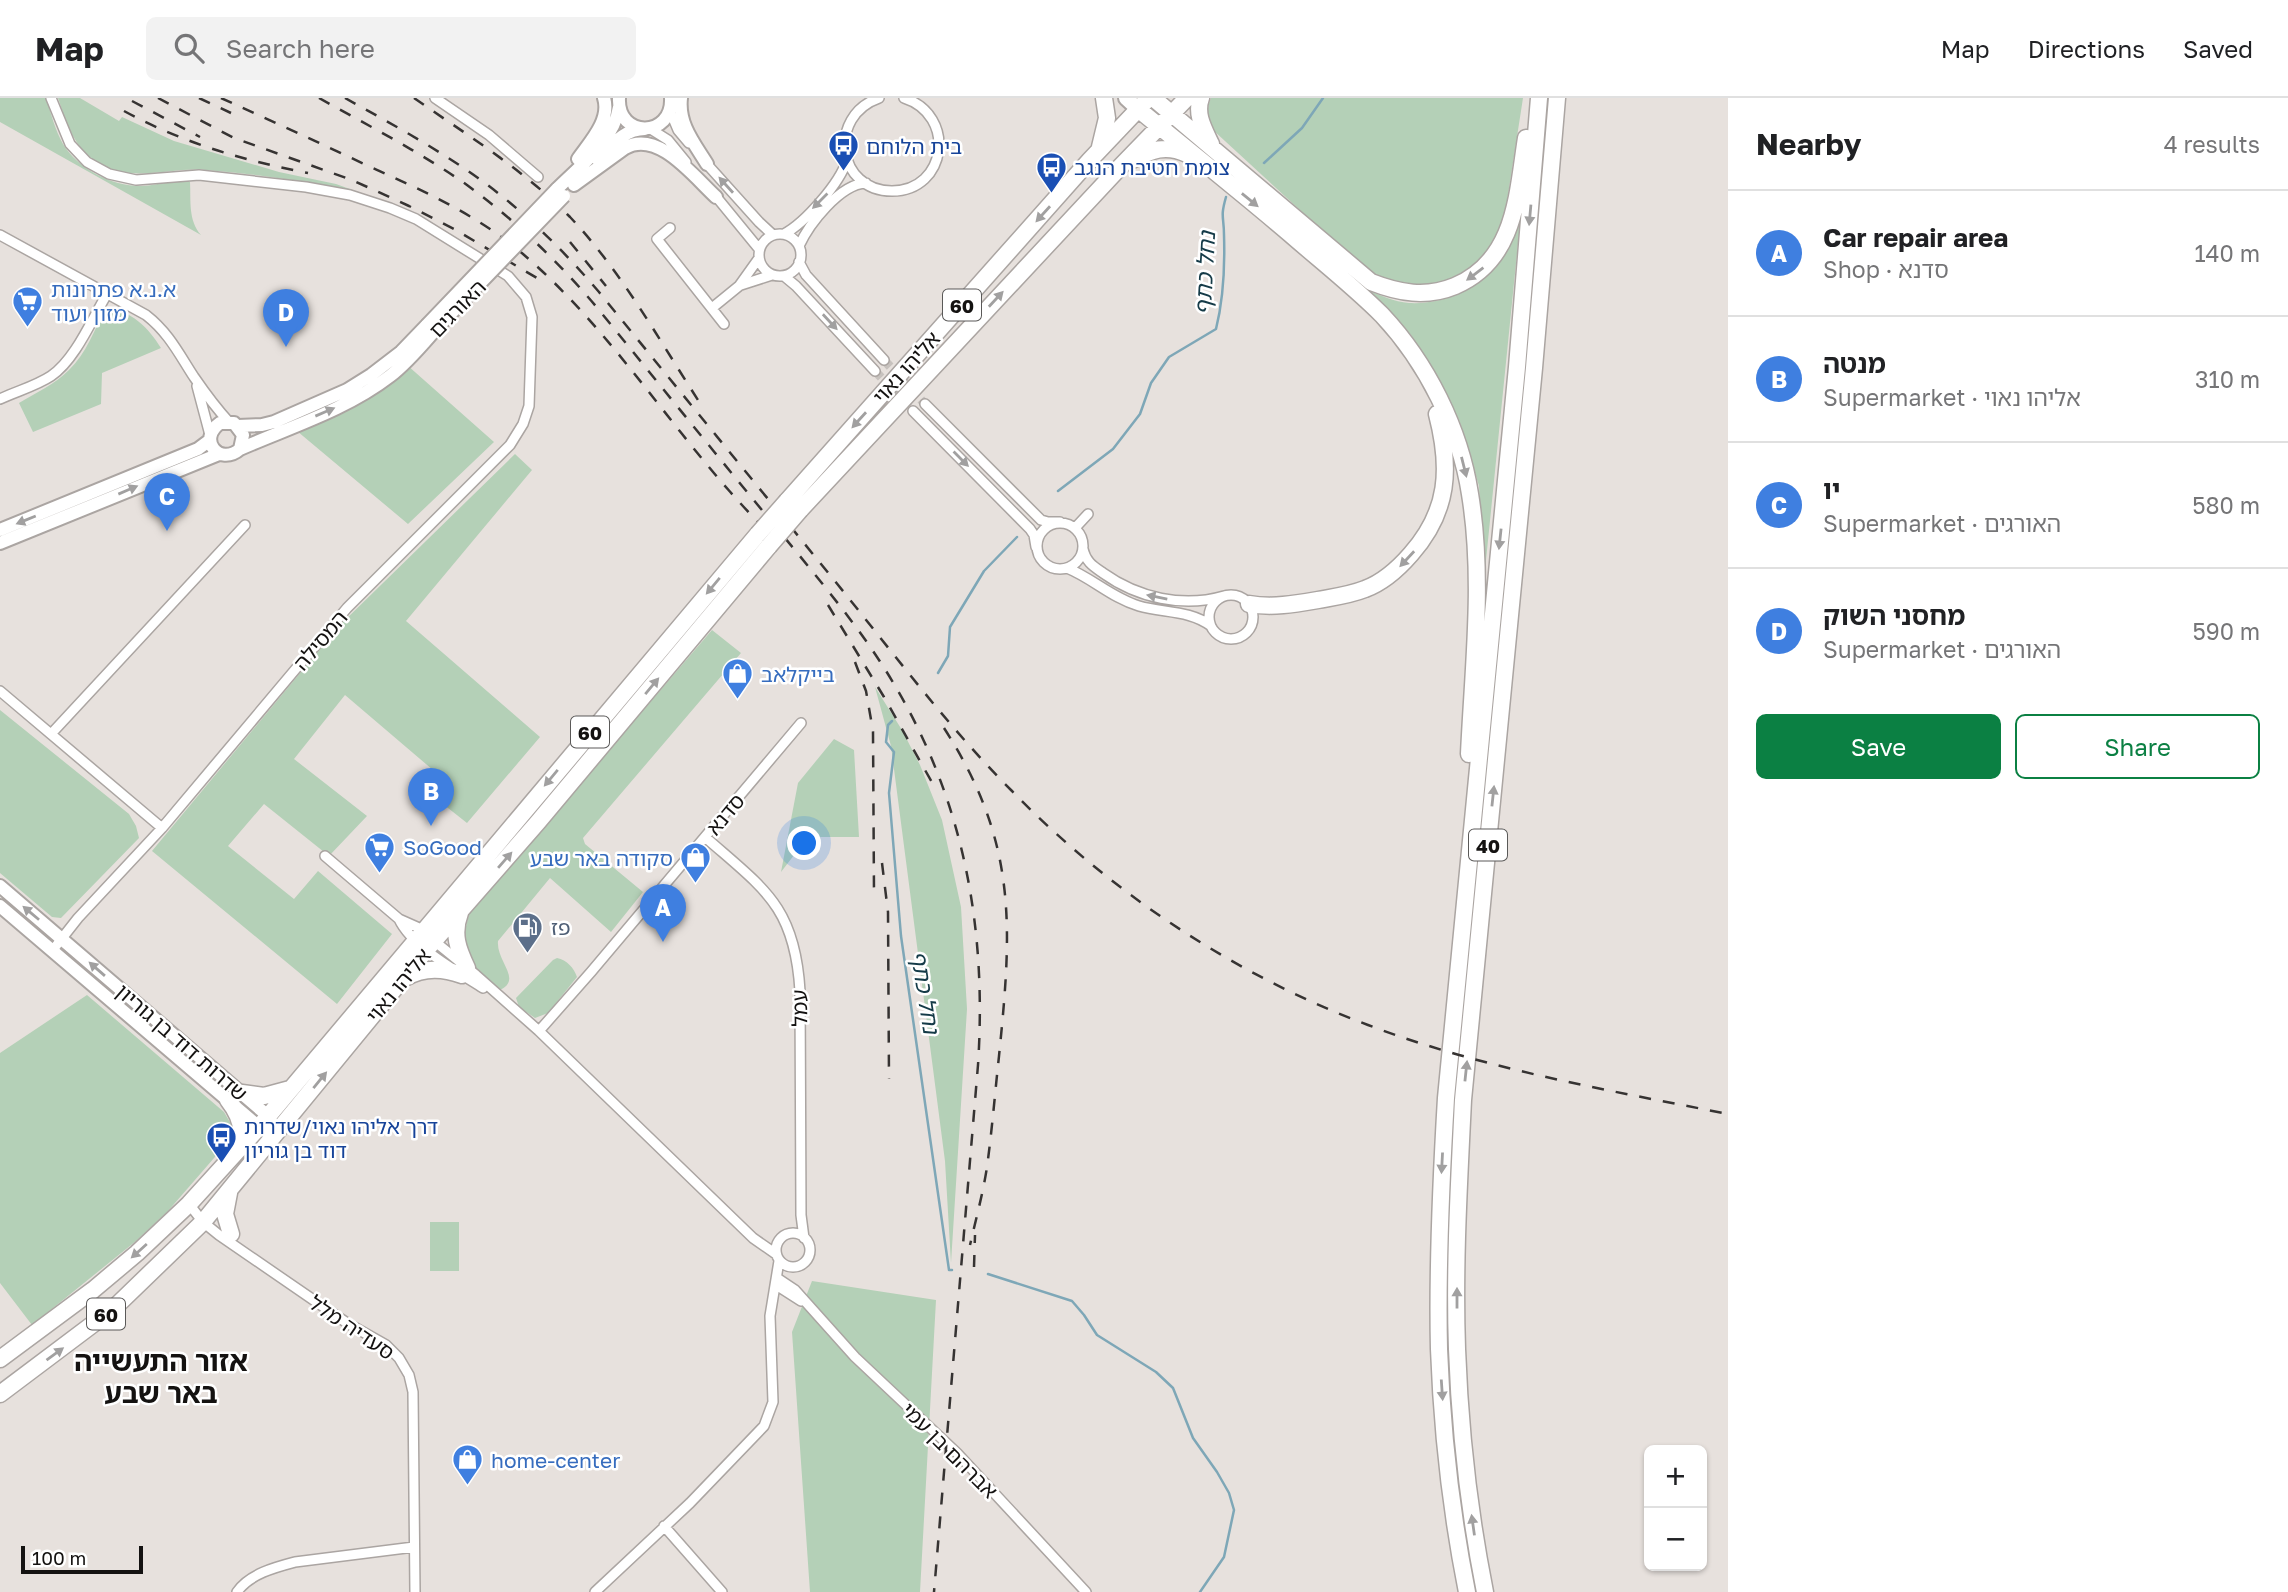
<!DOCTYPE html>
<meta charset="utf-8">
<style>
body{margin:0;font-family:"Golos Text","Noto Sans Hebrew",sans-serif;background:#f2f2f2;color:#202124}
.controls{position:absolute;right:21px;bottom:21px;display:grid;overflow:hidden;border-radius:10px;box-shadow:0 2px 5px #0004}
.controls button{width:63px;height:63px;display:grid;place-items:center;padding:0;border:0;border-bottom:2px solid #e0e0e0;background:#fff;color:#202124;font:35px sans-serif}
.scale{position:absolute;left:21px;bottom:18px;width:122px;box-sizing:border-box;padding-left:7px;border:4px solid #141211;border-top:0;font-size:19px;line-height:24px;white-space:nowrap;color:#141211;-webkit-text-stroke:5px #fff;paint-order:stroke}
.you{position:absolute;left:805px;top:746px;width:24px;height:24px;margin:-18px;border:5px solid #fff;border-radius:50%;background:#1a73e8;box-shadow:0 0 0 10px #1a73e833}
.badge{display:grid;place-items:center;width:46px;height:46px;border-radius:50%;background:#0b8043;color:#fff;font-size:23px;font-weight:700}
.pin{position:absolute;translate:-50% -58px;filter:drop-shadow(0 2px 4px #0008)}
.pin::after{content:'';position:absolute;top:37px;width:24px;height:21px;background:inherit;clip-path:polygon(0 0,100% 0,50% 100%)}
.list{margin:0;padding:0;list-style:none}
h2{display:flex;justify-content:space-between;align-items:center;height:91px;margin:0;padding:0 28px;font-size:30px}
h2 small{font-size:23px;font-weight:400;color:#757577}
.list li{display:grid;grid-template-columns:46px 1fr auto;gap:21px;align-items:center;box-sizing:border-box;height:126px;padding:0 28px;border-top:2px solid #e0e0e0}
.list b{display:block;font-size:26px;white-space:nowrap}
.list p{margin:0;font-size:23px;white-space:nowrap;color:#757577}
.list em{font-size:23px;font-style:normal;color:#757577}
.actions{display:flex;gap:14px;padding:21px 28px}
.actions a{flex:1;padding:16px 0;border:2px solid #0b8043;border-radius:10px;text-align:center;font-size:24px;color:#0b8043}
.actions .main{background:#0b8043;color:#fff}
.icon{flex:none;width:38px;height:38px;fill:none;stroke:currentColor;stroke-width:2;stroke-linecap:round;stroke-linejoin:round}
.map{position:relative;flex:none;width:1728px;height:1494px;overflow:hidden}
header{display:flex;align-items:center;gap:42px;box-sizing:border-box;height:98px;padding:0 35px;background:#fff;border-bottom:2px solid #e0e0e0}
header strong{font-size:33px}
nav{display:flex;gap:38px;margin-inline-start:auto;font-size:24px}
.search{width:490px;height:63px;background:#f2f2f2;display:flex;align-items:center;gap:18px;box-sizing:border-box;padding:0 24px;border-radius:10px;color:#757577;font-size:26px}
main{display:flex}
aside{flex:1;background:#fff}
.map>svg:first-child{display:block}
</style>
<header>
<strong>Map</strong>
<div class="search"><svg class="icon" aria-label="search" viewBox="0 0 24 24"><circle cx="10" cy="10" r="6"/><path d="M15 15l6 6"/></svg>Search here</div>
<nav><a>Map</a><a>Directions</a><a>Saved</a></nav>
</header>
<main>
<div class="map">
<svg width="1728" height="1494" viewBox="0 0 1728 1494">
<rect width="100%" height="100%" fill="#e7e1dd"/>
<path fill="#b4d0b7" d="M0,0h46c5,15 9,32 17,46 15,25 50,43 80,42 14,-1 29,-5 43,-7l4,3c1,19 -2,38 11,53l-201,-113z
M58,0h22l39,23 3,-4 52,24 105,31 57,12 25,9c-51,-11 -103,-19 -155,-23 -36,-3 -73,13 -106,-6 -26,-15 -33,-40 -42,-66z
M1211,0h312l-18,116c-6,16 -12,36 -25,48 -15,14 -45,27 -65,26 -18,-2 -36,-10 -51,-19l-151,-139c-6,-12 -7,-20 -2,-32z
M1523,96l-39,386 -5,-94 -20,-66 -22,-44 -26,-41 -44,-45c13,5 27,12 42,13 37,2 79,-17 97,-51 9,-18 12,-39 17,-58z
M105,211c24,-1 44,19 56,39l-59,25 -1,31 -68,28 -14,-29c17,-10 36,-19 50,-33 17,-16 26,-41 36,-61z
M407,267l87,77 -86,82 -111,-93z
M515,356l17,16 -126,151 134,116 -73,86 -38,-30 11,-17 -95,-81 -51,64 73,57 -38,40 -65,-52 -36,42 66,53 24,-28 74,63 -55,70 -185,-153 188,-226z
M712,532l29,23 -158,185 2,6 58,48 -32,40 -61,-54 -52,63c-2,21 27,40 -1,50 -31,-30 -41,-34 -27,-79z
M875,589l27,43 18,35 22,55 19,87 6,102 -16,254 -6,-102 -54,-415z
M0,612l129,104 7,12 3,12 -78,80 -9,-1 -52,-44z
M834,641l20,11 5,87h-51l-27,35 17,-89z
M557,860c10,2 17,10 20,19l-29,36 -13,5 -16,-11 -3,-9 37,-38z
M87,897l137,117 7,12v11l-10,15 -53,61 -32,30 -104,84 -32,-42v-230z
M430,1124h29v49h-29z
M812,1183l124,19 -16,292h-110l-18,-260z"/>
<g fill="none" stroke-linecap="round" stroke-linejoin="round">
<path stroke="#7ea7b7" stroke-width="2.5" d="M1264,65l38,-35 21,-30
M1058,393l55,-42 27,-35 11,-31 18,-26 47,-28c8,-32 9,-62 8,-94 0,-19 -4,-17 2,-38
M938,575l10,-17 2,-29 34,-56 33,-34
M892,623l-4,4 -2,17 8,10 -5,41 12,143 48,334h3
M988,1176l84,27 12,14 13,20 59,37 17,16 20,50 24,34 12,21 5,17 -10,47 -24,35"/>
<path stroke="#c7c2be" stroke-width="9" stroke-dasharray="9 4.5" stroke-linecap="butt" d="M884,262l41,44
M875,273l38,40"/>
<defs>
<path id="street" d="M51,0l19,46 17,18 22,12 27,6 63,-5 107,12 44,8 40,13 26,11 92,57 18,21 6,20 -3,89 -6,18 -13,21 -163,163 -185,220 -84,90 -26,33
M435,0l54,37 49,42
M879,0c-52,18 -42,93 13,93 55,0 65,-76 12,-93
M670,13l8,19 11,13
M649,30l19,12 18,22
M705,64l54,60 14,13
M714,96l45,55
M670,130l-13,11 67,85
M759 157a21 21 0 1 1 42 0a21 21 0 1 1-42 0Z
M784,136c21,-11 56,-51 63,-74
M0,137l146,80c23,18 33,39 48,62 11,16 22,31 35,45
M799,148c10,-22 41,-62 67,-63
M799,164l7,13 78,85
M784,178l12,10 79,85
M741,187l31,-10
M712,210l27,-22 20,-28
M197,288l13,49
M0,301c17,-8 36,-13 51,-23 24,-16 41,-57 56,-82
M925,306l116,116 7,2h12
M913,313l117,118 4,6 2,12
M1037 448a23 23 0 1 1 46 0a23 23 0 1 1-46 0Z
M1075,430l13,-14
M1083,451c3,13 10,17 20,24 35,25 80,35 121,23
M1067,470c25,10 45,30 72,38 24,7 51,4 72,20
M1209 519a22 22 0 1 1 44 0a22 22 0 1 1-44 0Z
M0,593l162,137
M51,636l194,-209
M705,739c59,52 90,69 95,154l1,224 3,23
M325,758l74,63 18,8 59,48 63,56 214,207 23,16
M399,821c13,28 59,53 84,69
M539,933l52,-59 210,-249
M189,1106l14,18 16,13 128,88 39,22 13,13 10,17 4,17 2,200
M776 1152a17 17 0 1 1 34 0a17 17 0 1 1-34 0Z
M777,1180l18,12 60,67 102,96 129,139
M776,1187l25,16
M664,1428l58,66
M237,1494c12,-18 39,-25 58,-30l119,-15
M595,1494l95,-89 74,-77 9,-24 -3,-86 9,-55"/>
<path id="secondary" d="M619,0c-2,41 54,40 52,0
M681,0c-3,26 13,45 26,66
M578,61c12,-17 33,-39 26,-61
M598,62c14,-14 25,-31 47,-31
M574,87l51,-37c33,-19 69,29 91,49
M557,91c23,-23 57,-48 62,-82
M238,328l24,-1 12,-3 73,-32 24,-15 30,-23 26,-27
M240,351l3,-14 -9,-12h-14c-23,16 -1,44 20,26 50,-22 106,-39 150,-73 17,-13 31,-30 45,-46
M0,432l198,-81 12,-9
M0,445l219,-89
M0,788l268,230 4,7
M0,808l259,221 8,2"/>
<path id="primary" d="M1126,0l12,11"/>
<path id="highway" d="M1153,0l218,184c28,11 55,16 84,4 61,-26 62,-91 71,-148
M1201,0c-6,16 3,31 10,46
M1138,11c51,42 103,83 152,125 31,27 63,52 92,81 45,48 78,114 88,179 14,85 3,174 -1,260
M1100,49l7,-29 -3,-20
M1132,62c19,-10 34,-16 55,-6
M787,403l302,-340 56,-59
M800,412l321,-344 66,-68
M1249,506c24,4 46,0 69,-4 16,-3 32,-5 47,-11 19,-7 33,-20 46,-35 38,-43 40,-86 26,-140
M460,815c-8,21 -2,36 7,55
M405,880c18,-11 38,-10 57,-3
M242,995l22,3 26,-7
M228,1002c12,15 18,31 10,49
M229,1095l-4,21 6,20
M0,1261l93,-69 44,-37 52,-49 70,-77 499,-593
M0,1296l113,-85 90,-87 224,-273 111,-127 231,-276
M1467,1494c-16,-80 -25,-162 -28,-243 -2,-84 2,-167 7,-251l71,-731 22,-269
M1485,1494c-16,-80 -25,-161 -28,-243 -3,-83 2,-166 6,-249l71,-732 23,-270"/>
</defs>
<use href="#street" stroke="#aba5a2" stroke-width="12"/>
<use href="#secondary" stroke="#aba5a2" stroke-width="16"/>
<use href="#primary" stroke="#aba5a2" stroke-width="18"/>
<use href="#highway" stroke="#aba5a2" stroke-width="19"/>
<use href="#street" stroke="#fff" stroke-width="9"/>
<use href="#secondary" stroke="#fff" stroke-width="12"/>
<use href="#primary" stroke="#fff" stroke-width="14"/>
<use href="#highway" stroke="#fff" stroke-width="16"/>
<path stroke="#363332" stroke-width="2.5" stroke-dasharray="12 12" stroke-linecap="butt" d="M158,0l76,40 118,42 57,26 45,23 88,52
M199,0l32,15
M221,0c48,22 97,44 145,67 56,25 110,49 157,89 96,82 159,195 250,283
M319,0c50,28 101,54 148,87 49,36 93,78 132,125 56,69 111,137 167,205 36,44 73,87 105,133 87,127 117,264 107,417l-44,527
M345,0c45,25 91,50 133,80 46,33 85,72 121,114 78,96 157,192 235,288 58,71 113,146 178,211 99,102 223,184 356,234 116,44 239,65 360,89
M414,0c53,37 110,72 156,119 51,54 88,121 128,183
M132,3l68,36
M124,13c59,32 118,49 184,62
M570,144l36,44
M828,507l56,92 50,89
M855,564l11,29 7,40 1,162
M944,630c74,115 68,199 55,328 -4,37 -7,74 -12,111 -4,26 -11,52 -17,78
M882,765l6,49 1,167
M974,1169l1,-32"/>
<defs>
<path id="secondary-bridge" d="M427,227l130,-136
M435,232l129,-134"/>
<path id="highway-bridge" d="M758,436l29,-33
M769,448l31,-36"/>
</defs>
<use href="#secondary-bridge" stroke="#aba5a2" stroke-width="16" stroke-linecap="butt"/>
<use href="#highway-bridge" stroke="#aba5a2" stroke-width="19" stroke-linecap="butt"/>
<use href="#secondary-bridge" stroke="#fff" stroke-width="12"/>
<use href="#highway-bridge" stroke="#fff" stroke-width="16"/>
</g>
<defs><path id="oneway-solid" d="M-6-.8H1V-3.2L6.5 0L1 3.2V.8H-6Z" transform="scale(1.75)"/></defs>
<g fill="#a1a0a0">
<use href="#oneway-solid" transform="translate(726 87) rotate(-132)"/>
<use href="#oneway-solid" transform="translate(1250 102) rotate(39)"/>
<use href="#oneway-solid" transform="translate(820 103) rotate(135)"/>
<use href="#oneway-solid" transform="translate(1043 116) rotate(132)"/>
<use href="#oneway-solid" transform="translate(1530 117) rotate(95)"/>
<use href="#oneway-solid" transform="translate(1475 176) rotate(143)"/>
<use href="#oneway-solid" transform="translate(996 201) rotate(-47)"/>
<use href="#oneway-solid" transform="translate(830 224) rotate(47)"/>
<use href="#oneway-solid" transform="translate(325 314) rotate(-23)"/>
<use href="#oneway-solid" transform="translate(859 322) rotate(132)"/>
<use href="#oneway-solid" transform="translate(961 361) rotate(45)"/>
<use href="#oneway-solid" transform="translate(1464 369) rotate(76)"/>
<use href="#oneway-solid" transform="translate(128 392) rotate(-23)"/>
<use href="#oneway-solid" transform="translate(26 422) rotate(158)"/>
<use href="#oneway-solid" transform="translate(1500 441) rotate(96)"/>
<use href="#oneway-solid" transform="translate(1407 461) rotate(133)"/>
<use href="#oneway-solid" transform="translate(713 488) rotate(130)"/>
<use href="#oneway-solid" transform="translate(1157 499) rotate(-169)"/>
<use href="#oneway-solid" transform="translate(652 588) rotate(-50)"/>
<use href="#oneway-solid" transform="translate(551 680) rotate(130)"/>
<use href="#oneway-solid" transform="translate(1493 698) rotate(-84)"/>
<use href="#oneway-solid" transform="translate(505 762) rotate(-49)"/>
<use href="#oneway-solid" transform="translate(31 815) rotate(-140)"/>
<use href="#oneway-solid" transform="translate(97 871) rotate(-139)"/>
<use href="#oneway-solid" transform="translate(1466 973) rotate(-84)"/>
<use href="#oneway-solid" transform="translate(320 982) rotate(-51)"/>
<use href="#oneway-solid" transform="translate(1442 1065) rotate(93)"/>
<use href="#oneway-solid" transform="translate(139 1153) rotate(138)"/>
<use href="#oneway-solid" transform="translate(1457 1200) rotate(-90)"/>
<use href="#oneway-solid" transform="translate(55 1256) rotate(-36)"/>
<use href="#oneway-solid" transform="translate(1442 1292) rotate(86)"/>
<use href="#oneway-solid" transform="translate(1473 1427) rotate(-98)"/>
</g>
<defs>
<symbol id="bus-pin" viewBox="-11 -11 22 30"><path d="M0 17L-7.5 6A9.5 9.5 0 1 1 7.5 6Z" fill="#1a4fb4" stroke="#fff"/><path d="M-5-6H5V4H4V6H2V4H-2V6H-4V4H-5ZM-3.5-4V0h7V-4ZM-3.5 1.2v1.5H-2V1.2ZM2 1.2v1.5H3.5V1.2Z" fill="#fff"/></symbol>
<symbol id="supermarket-pin" viewBox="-11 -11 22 30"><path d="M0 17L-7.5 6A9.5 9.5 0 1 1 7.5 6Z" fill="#3f7fe0" stroke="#fff"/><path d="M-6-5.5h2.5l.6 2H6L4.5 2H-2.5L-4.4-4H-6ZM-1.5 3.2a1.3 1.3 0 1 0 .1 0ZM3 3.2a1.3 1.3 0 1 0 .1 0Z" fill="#fff"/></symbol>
<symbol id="shop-pin" viewBox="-11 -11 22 30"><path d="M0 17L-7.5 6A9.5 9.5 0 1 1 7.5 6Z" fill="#3f7fe0" stroke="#fff"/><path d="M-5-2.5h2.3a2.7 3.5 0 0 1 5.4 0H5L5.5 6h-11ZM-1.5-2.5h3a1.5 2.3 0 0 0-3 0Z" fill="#fff"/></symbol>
<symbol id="fuel-pin" viewBox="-11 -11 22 30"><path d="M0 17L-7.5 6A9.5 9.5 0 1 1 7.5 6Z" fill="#5c6f8a" stroke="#fff"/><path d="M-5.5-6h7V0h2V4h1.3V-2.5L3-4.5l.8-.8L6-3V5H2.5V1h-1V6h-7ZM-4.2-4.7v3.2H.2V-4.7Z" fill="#fff"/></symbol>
</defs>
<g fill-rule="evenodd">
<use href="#bus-pin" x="826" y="30" width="35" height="47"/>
<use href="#bus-pin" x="1034" y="52" width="35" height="47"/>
<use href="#supermarket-pin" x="10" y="186" width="35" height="47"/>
<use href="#shop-pin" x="720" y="558" width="35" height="47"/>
<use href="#supermarket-pin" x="362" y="732" width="35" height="47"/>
<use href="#shop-pin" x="678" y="742" width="35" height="47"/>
<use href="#fuel-pin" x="510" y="812" width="35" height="47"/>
<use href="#bus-pin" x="204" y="1022" width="35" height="47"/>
<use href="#shop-pin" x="450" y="1344" width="35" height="47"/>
</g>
<g text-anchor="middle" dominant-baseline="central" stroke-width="5" stroke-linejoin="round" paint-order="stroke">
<g fill="#fff" stroke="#5a5958" stroke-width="2">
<rect x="943" y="191.5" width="38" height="31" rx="5"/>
<rect x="571" y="618.5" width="38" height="31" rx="5"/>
<rect x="1469" y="731.5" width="38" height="31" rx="5"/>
<rect x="87" y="1200.5" width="38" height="31" rx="5"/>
</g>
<g font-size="19" font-weight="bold" fill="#141211">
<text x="962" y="207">60</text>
<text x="590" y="634">60</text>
<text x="1488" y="747">40</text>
<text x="106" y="1216">60</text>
</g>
<g font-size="21" fill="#164399" stroke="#fff" text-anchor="start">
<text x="866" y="48">בית הלוחם</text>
<text x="1074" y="69">צומת חטיבת הנגב</text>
<text x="244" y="1028">דרך אליהו נאוי/שדרות<tspan x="244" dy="24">דוד בן גוריון</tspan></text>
</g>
<g font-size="21" fill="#366cbe" stroke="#fff" text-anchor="start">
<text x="51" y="191">א.נ.א פתרונות<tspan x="51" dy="24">מזון ועוד</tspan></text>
<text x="761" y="576">בייקלאב</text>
<text x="403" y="749">SoGood</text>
<text x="673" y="760" text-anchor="end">סקודה באר שבע</text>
<text x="491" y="1362">home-center</text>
</g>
<g font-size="21" fill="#141211" stroke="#fff">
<text transform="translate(457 210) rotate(-46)">האורגים</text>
<text transform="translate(906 269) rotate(-48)">אליהו נאוי</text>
<text transform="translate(320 542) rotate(-50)">המסילה</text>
<text transform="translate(725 716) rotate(-50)">סדנא</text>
<text transform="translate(398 887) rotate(-51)">אליהו נאוי</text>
<text transform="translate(799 910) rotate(-91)">עמל</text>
<text transform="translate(182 944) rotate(41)">שדרות דוד בן גוריון</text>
<text transform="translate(352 1229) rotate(34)">סעדיה מלל</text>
<text transform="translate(950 1352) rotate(45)">אברהם בן עמי</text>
</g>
<g font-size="21" fill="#4e5e75" stroke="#fff" text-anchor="start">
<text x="551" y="829">פז</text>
</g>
<g font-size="23" font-style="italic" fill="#143a47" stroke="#fff">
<text transform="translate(1204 175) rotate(-87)">נחל כתף</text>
<text transform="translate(926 894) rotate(81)">נחל כתף</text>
</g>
<g font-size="28" font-weight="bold" fill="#141211" stroke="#fff">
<text x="161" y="1262">אזור התעשייה<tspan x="161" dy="32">באר שבע</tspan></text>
</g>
</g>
</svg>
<div class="controls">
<button>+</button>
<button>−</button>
</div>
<div class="scale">100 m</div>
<div class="you"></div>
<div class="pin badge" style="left:663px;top:844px;background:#3f7fe0">A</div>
<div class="pin badge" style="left:431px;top:728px;background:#3f7fe0">B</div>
<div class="pin badge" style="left:167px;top:433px;background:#3f7fe0">C</div>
<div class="pin badge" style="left:286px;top:249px;background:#3f7fe0">D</div>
</div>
<aside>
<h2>Nearby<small>4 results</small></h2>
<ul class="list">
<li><span class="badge" style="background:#3f7fe0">A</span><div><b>Car repair area</b><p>Shop · סדנא</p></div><em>140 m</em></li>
<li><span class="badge" style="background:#3f7fe0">B</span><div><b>מנטה</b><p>Supermarket · אליהו נאוי</p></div><em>310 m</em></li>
<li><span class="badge" style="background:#3f7fe0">C</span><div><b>יו</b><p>Supermarket · האורגים</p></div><em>580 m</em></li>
<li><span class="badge" style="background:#3f7fe0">D</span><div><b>מחסני השוק</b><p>Supermarket · האורגים</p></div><em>590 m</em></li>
</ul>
<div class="actions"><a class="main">Save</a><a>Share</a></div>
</aside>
</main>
